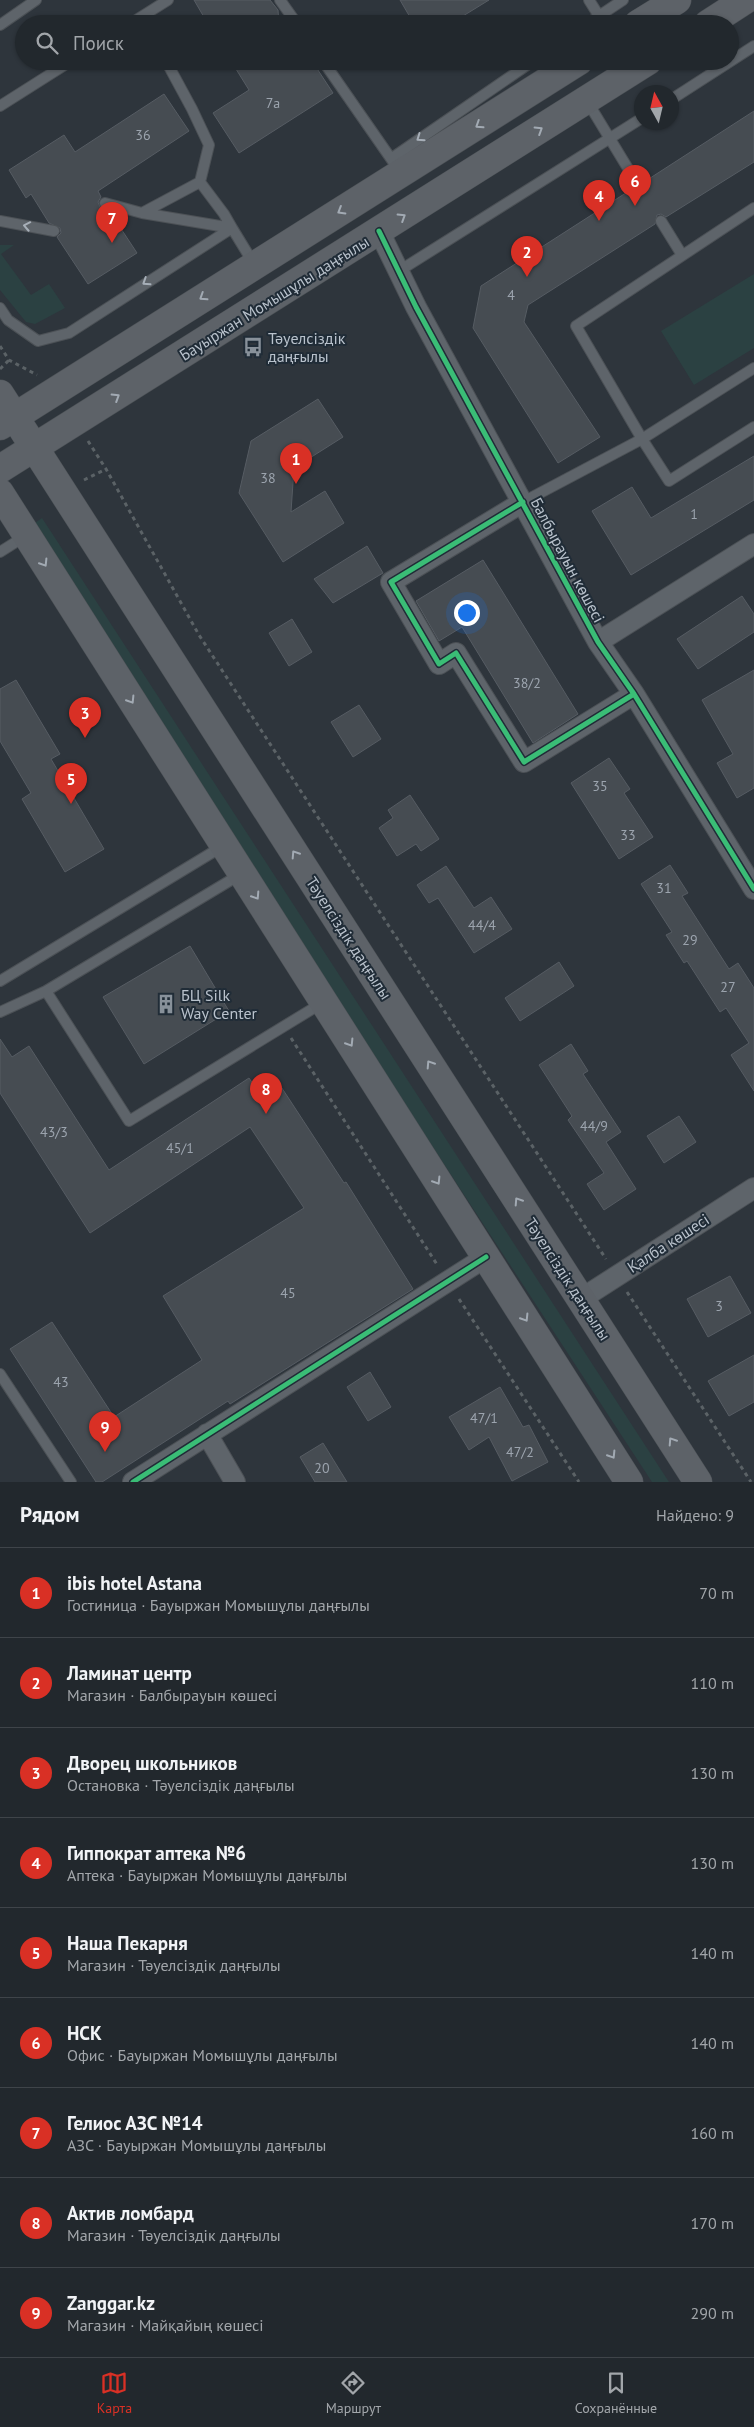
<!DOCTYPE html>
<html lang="ru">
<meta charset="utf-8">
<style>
body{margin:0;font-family:"PT Sans",sans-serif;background:#2e3439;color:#f1f3f6}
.compass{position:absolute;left:634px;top:85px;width:45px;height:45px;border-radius:50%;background:#22282d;box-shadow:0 1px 4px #0004;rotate:352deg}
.you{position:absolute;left:466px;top:612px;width:18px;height:18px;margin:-12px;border:4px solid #fff;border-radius:50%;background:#1a73e8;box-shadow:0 0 0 8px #1a73e833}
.badge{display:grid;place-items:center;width:32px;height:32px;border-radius:50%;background:#d93025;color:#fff;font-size:16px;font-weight:700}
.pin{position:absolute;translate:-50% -41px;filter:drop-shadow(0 1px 2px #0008)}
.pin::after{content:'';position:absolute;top:26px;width:18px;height:15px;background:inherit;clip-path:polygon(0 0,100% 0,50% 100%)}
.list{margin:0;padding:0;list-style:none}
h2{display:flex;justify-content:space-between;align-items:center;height:65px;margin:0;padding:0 20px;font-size:21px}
h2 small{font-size:16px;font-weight:400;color:#a2a6aa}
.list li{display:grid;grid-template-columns:32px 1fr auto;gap:15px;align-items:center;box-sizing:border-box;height:90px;padding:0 20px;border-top:1px solid #3f4449}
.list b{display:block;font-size:19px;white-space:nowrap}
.list p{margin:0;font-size:16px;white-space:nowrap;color:#a2a6aa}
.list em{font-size:16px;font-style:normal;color:#a2a6aa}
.icon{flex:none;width:28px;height:28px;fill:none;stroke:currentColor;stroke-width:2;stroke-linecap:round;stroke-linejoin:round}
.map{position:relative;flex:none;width:754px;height:1482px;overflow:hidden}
.search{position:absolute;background:#22282d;box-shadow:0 1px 4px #0004;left:15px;right:15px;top:15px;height:55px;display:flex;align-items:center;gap:12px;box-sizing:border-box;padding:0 18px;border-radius:28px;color:#a2a6aa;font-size:19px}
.sheet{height:875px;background:#22282d}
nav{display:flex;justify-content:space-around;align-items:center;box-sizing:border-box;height:70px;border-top:1px solid #3f4449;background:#22282d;font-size:14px;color:#a2a6aa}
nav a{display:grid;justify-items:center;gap:2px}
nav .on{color:#d93025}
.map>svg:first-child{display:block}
</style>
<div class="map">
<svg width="754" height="1482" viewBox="0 0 754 1482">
<rect width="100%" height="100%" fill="#2e353c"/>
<path fill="#2b4142" d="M0,245h14l-13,9 30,41 18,-11 16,24 -30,16 -9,-2 -26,-32z
M754,274v74l-60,37 -33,-54z
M42,518l627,964h-17l-624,-954z"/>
<path fill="#464c52" stroke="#565c63" d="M194,0h76l8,10 1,14h-71z
M400,0h89l-39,24h-36z
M231,61h81l21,32 -94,60 -26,-40 36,-23z
M164,94l25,37 -91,60 3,6 -3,5 2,5 10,5 27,41 -49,31 -31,-47 4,-4 -1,-5 -11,-5 -18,-29 -5,4 -17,-28 55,-35 11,17z
M754,111v51l-88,55 -5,-3 -4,1 -2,9 -127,81 -4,17 76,115 -42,26 -85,-135 8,-42 151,-97 6,3 4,-1 2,-9z
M318,399l25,38 -49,31 -3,44 34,-21 19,32 -61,39 -44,-69 12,-52z
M754,456v44l-123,75 -39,-64 40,-24 19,31z
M367,546l16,27 -50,30 -19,-24z
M483,560l95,154 -45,29 -71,-116 -23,14 -23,-40z
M742,596l12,18v18l-56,37 -21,-30z
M292,619l20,33 -23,14 -20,-33z
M754,670v118l-17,10 -20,-35 16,-9 -31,-54z
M16,680l44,74 -9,5 53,90 -39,23 -43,-73 9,-6 -31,-52v-52z
M359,705l22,34 -28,18 -22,-35z
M609,758l21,31 -6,4 29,44 -34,22 -48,-76z
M410,795l29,44 -18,12 -5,-7 -19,12 -18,-28 14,-10 -5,-8z
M670,865l18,28 -6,3 47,73 9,-6 16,25v103l-23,-36 18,-12 -23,-35 -6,4 -33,-51 -3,2 -18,-28 6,-3 -31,-48z
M446,866l28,42 17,-11 21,32 -38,24 -36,-55 -9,5 -12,-18z
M190,946l39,65 -85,53 -41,-67z
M559,962l15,24 -54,35 -15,-23z
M0,1039l12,18 17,-11 80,124 140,-92 9,13 18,-12 68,104 2,-1 67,107 -183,115 -2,-3 -126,81h-6l-86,-133 42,-27 62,95 88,-57 -39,-64 141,-88 -54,-81 -160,106 -90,-140z
M571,1044l17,27 -5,3 38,58 -15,10 30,47 -32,21 -17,-26 17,-11 -36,-53 4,-4 -33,-51z
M679,1116l17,26 -32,21 -17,-27z
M730,1276l21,37 -43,24 -21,-38z
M754,1355v47l-25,14 -21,-35z
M370,1372l21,35 -23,14 -21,-34z
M500,1387l23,40 6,-2 19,37 -36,19 -23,-44 -20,13 -20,-33z
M323,1443l24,39h-32l-15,-25z"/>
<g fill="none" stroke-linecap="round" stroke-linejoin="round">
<defs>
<path id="service" d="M280,0l17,24
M589,0l15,24
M141,17l27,-17
M130,24l11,-7 4,7
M587,24l36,-24
M0,25l36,-25
M166,61l26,48 17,36 -9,37
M323,61l71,102
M672,99l82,-53
M587,101l51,84
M0,106l71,-45
M392,158l141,-97
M105,203l37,10 90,15 22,36
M0,221l54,10
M661,221l21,34
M399,271l243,-153
M0,308l8,12 30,21 31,-8 163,-105 -8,-14 -24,-32 -58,31
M754,368l-112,71 27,42 85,-54
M523,502l119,-63 -66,-113 178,-118
M0,552l27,-17
M0,981l223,-135
M46,991l83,130 193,-118
M0,1012l46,-21 195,-117
M0,1374l71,108"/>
<path id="minor" d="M379,231l37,76 182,335 36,52 120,195
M523,502l-132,80 48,82 17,-11 68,109 110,-68
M598,642l156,-98
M581,1299l173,-111
M207,1434l28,48
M133,1482l353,-225"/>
<path id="secondary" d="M638,24l39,-24
M708,24l37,-24
M0,394l698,1088
M0,426l579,-365
M0,469l648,-408
M0,493l629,989"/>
</defs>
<use href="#service" stroke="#4c5156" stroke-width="12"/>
<use href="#minor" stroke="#4c5156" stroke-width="22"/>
<use href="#secondary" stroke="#4c5156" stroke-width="29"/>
<path stroke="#5b6266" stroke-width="3" stroke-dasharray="4 4" stroke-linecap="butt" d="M0,346l9,14 28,15
M0,369l9,-9
M88,441l18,28 93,166 407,624
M84,480l22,-11
M291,1038l147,228
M627,1292l124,190
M459,1299l120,183"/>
<use href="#service" stroke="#5e646a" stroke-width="10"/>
<use href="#minor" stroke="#5e646a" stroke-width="20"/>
<use href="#secondary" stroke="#5d6268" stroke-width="28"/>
<defs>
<path id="cycleway" d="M379,231l37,76 182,335 36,52 120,195
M523,502l-132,80 48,82 17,-11 68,109 110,-68
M133,1482l353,-225"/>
</defs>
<use href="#cycleway" stroke="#202c37" stroke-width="8"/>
<use href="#cycleway" stroke="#3abd76" stroke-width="5"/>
</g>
<defs><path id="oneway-chevron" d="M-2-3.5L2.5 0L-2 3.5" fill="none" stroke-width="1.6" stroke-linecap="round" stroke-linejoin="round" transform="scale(1.25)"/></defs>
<g stroke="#a2aab3">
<use href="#oneway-chevron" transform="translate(479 125) rotate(147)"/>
<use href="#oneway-chevron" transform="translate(539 130) rotate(-32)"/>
<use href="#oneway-chevron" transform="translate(341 211) rotate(149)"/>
<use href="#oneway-chevron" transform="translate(402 217) rotate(-32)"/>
<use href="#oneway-chevron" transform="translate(203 297) rotate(147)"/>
<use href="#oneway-chevron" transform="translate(116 397) rotate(-32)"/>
<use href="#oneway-chevron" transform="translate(44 563) rotate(58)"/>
<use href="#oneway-chevron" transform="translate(131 700) rotate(58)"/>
<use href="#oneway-chevron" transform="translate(295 854) rotate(-123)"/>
<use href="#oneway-chevron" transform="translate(256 896) rotate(57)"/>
<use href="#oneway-chevron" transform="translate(350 1043) rotate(58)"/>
<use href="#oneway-chevron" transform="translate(430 1064) rotate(-123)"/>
<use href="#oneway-chevron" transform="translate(437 1181) rotate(58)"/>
<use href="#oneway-chevron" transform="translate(518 1201) rotate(-123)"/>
<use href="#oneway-chevron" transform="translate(525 1318) rotate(58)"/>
<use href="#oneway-chevron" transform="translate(672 1441) rotate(-123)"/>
<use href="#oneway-chevron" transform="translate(612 1455) rotate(58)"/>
</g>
<g stroke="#a7afb8">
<use href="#oneway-chevron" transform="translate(420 138) rotate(145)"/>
<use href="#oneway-chevron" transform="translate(27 226) rotate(-169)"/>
<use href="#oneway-chevron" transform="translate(146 282) rotate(147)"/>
</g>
<defs>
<symbol id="bus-bare" viewBox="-9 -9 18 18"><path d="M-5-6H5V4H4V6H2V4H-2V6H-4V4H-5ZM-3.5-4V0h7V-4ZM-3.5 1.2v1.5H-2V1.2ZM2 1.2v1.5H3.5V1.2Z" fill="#88919a" stroke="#202c37" stroke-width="2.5" paint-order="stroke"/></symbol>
<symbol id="building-bare" viewBox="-9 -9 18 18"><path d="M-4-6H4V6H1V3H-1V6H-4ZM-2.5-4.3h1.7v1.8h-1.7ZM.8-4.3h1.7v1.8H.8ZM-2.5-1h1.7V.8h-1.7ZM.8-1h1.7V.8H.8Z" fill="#88919a" stroke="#202c37" stroke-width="2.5" paint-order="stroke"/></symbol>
</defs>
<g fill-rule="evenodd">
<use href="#bus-bare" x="239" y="333" width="28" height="28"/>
<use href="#building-bare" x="152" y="990" width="28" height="28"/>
</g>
<g text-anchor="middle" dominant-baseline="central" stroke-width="4" stroke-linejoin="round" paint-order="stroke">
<g font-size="14" fill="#9ca4ae">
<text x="273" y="103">7а</text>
<text x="143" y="135">36</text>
<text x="511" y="295">4</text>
<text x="268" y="478">38</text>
<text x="694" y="514">1</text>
<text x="527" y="683">38/2</text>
<text x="600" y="786">35</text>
<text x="628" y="835">33</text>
<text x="664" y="888">31</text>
<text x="482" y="925">44/4</text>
<text x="690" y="940">29</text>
<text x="728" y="987">27</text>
<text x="594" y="1126">44/9</text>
<text x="54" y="1132">43/3</text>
<text x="180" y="1148">45/1</text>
<text x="288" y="1293">45</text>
<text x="719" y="1306">3</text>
<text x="61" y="1382">43</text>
<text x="484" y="1418">47/1</text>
<text x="520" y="1452">47/2</text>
<text x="322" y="1468">20</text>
</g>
<g font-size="16" fill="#b9c2cc" stroke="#202c37">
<text transform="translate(274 298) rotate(-32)">Бауыржан Момышұлы даңғылы</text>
<text transform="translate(568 560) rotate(62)">Балбырауын көшесі</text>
<text transform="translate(349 938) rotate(57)">Тәуелсіздік даңғылы</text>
<text transform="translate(668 1243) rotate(-33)">Қалба көшесі</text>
<text transform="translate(568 1279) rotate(57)">Тәуелсіздік даңғылы</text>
</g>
<g font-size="16" fill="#b9c2cc" stroke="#202c37" text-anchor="start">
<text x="268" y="338">Тәуелсіздік<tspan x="268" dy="18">даңғылы</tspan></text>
<text x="181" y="995">БЦ Silk<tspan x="181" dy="18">Way Center</tspan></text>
</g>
</g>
</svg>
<svg class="compass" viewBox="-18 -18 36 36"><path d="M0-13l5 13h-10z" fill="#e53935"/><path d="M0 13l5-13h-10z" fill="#a2a6aa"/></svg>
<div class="you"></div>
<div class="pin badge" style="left:296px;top:484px">1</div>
<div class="pin badge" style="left:527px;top:277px">2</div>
<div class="pin badge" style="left:85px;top:738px">3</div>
<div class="pin badge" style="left:599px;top:221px">4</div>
<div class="pin badge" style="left:71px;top:804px">5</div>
<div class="pin badge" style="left:635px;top:206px">6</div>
<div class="pin badge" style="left:112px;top:243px">7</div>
<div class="pin badge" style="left:266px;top:1114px">8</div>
<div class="pin badge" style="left:105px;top:1452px">9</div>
<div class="search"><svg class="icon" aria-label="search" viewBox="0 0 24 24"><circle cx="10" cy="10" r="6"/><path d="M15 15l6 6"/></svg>Поиск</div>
</div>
<section class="sheet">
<h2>Рядом<small>Найдено: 9</small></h2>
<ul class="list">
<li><span class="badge">1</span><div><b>ibis hotel Astana</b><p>Гостиница · Бауыржан Момышұлы даңғылы</p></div><em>70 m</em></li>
<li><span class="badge">2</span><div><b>Ламинат центр</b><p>Магазин · Балбырауын көшесі</p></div><em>110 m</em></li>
<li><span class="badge">3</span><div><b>Дворец школьников</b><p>Остановка · Тәуелсіздік даңғылы</p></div><em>130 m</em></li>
<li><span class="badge">4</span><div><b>Гиппократ аптека №6</b><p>Аптека · Бауыржан Момышұлы даңғылы</p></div><em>130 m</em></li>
<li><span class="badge">5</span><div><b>Наша Пекарня</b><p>Магазин · Тәуелсіздік даңғылы</p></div><em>140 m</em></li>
<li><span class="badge">6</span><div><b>НСК</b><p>Офис · Бауыржан Момышұлы даңғылы</p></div><em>140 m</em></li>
<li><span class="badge">7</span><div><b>Гелиос АЗС №14</b><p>АЗС · Бауыржан Момышұлы даңғылы</p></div><em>160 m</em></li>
<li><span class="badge">8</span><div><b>Актив ломбард</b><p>Магазин · Тәуелсіздік даңғылы</p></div><em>170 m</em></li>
<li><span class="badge">9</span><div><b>Zanggar.kz</b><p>Магазин · Майқайың көшесі</p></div><em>290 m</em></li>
</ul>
</section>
<nav>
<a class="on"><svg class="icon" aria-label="map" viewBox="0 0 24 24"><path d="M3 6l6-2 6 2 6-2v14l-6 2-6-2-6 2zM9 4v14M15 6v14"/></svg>Карта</a>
<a><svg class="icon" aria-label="directions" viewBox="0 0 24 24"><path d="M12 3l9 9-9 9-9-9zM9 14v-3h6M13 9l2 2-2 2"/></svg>Маршрут</a>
<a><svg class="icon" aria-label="saved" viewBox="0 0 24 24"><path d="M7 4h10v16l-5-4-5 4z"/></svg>Сохранённые</a>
</nav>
